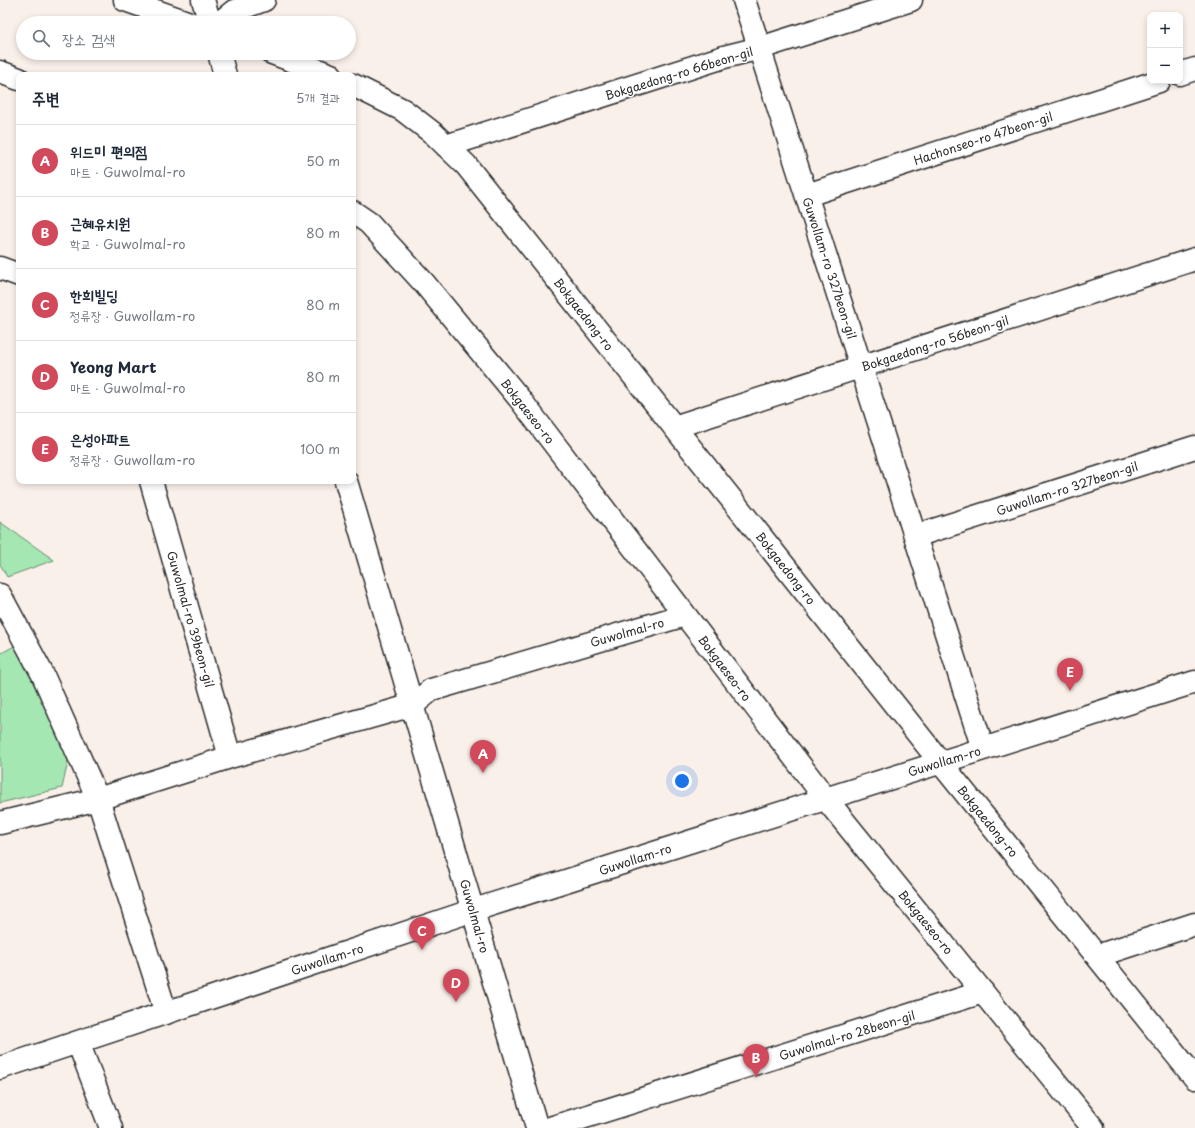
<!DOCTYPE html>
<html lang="ko">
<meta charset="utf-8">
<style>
body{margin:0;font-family:"Playpen Sans","Poor Story",sans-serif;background:#f6f6f7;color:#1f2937}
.controls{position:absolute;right:12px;top:12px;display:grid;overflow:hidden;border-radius:8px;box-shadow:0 2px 6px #0003}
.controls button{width:36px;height:36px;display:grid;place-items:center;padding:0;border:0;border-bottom:1px solid #e0e1e3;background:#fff;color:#1f2937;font:20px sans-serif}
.you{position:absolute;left:682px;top:781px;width:14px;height:14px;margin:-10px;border:3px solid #fff;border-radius:50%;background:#1a73e8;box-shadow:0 0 0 6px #1a73e833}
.badge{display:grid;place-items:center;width:26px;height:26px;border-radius:50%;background:#d1495b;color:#fff;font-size:13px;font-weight:700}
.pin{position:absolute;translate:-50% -33px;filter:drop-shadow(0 1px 2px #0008)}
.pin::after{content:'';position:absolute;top:21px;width:14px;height:12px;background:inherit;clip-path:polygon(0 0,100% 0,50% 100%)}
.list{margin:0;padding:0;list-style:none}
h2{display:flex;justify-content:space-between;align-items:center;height:52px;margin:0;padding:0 16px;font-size:17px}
h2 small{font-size:13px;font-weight:400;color:#747a83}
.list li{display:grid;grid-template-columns:26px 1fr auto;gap:12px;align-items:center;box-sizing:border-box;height:72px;padding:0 16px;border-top:1px solid #e0e1e3}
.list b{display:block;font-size:15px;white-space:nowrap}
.list p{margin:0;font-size:13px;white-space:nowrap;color:#747a83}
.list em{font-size:13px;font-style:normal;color:#747a83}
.icon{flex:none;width:22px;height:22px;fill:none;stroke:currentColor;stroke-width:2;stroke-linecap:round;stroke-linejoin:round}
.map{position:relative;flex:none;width:1195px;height:1128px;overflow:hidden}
.search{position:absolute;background:#fff;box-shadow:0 2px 6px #0003;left:16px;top:16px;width:340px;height:44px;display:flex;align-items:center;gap:10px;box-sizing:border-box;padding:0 14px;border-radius:22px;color:#747a83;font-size:15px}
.panel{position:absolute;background:#fff;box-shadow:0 2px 6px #0003;left:16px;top:72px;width:340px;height:412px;border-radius:8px}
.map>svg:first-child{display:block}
</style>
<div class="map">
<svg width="1195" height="1128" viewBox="0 0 1195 1128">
<rect width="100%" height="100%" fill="#faf0ea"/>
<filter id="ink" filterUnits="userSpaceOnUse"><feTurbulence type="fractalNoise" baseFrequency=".025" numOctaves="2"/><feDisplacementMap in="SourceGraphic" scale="8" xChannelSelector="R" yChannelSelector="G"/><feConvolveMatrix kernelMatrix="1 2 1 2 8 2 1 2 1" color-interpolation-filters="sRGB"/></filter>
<g filter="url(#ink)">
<path fill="#a4e7b2" stroke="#68896e" d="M0,522l54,38 -47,17 -7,-13z
M16,645l54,108 -8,35 -62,15v-149z"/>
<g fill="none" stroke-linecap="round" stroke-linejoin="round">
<defs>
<path id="minor" d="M125,0l65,23
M203,0l7,23
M744,0l239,749
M219,23l15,-12 30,-11
M219,53l6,22
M272,53l59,22
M0,72l19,7
M1180,74l15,-5
M353,85l50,25 31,24 32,31 475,598 254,315
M446,146l278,-89 36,-9 151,-48
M807,195l352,-114
M353,212l16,11 55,60 95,115 307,401 267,329
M0,268l19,7
M674,427l521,-168
M151,481l79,276
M346,481l191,647
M915,536l280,-89
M0,595l42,78 56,126 68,214
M0,823l98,-24 132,-42 183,-52 18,-15 254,-75
M1097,956l98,-32
M78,1042l33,86
M0,1068l474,-158 721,-228
M550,1128l433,-136"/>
</defs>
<use href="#minor" stroke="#2b2b2b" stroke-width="25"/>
<use href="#minor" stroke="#fff" stroke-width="22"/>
</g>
</g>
<g text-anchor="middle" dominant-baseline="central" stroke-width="3" stroke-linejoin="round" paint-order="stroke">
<g font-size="12" fill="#2b2b2b" stroke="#fff">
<text transform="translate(679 73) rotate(-17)">Bokgaedong-ro 66beon-gil</text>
<text transform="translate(983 138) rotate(-18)">Hachonseo-ro 47beon-gil</text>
<text transform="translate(830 268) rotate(72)">Guwollam-ro 327beon-gil</text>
<text transform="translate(584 314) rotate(52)">Bokgaedong-ro</text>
<text transform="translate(935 343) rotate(-18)">Bokgaedong-ro 56beon-gil</text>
<text transform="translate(528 411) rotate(52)">Bokgaeseo-ro</text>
<text transform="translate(1067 488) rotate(-18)">Guwollam-ro 327beon-gil</text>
<text transform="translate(786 568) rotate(52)">Bokgaedong-ro</text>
<text transform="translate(191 619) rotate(74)">Guwolmal-ro 39beon-gil</text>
<text transform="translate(627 632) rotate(-16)">Guwolmal-ro</text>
<text transform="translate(725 668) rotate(53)">Bokgaeseo-ro</text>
<text transform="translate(944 761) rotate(-17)">Guwollam-ro</text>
<text transform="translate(988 821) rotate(51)">Bokgaedong-ro</text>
<text transform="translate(635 859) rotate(-18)">Guwollam-ro</text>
<text transform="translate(475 916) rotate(74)">Guwolmal-ro</text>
<text transform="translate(926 922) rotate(51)">Bokgaeseo-ro</text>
<text transform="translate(327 959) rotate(-18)">Guwollam-ro</text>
<text transform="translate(847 1035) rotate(-17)">Guwolmal-ro 28beon-gil</text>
</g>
</g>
</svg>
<div class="controls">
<button>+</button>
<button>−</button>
</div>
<div class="you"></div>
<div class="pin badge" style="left:483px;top:773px">A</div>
<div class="pin badge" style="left:756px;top:1077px">B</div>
<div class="pin badge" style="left:422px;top:950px">C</div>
<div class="pin badge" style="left:456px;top:1002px">D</div>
<div class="pin badge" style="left:1070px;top:691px">E</div>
<div class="search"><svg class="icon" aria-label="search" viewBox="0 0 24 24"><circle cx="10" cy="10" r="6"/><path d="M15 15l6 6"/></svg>장소 검색</div>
<section class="panel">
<h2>주변<small>5개 결과</small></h2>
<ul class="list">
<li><span class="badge">A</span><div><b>위드미 편의점</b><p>마트 · Guwolmal-ro</p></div><em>50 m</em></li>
<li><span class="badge">B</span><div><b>근혜유치원</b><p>학교 · Guwolmal-ro</p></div><em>80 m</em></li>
<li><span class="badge">C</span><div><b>한희빌딩</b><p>정류장 · Guwollam-ro</p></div><em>80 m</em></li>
<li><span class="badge">D</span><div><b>Yeong Mart</b><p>마트 · Guwolmal-ro</p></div><em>80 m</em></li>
<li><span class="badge">E</span><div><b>은성아파트</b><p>정류장 · Guwollam-ro</p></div><em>100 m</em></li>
</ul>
</section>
</div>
